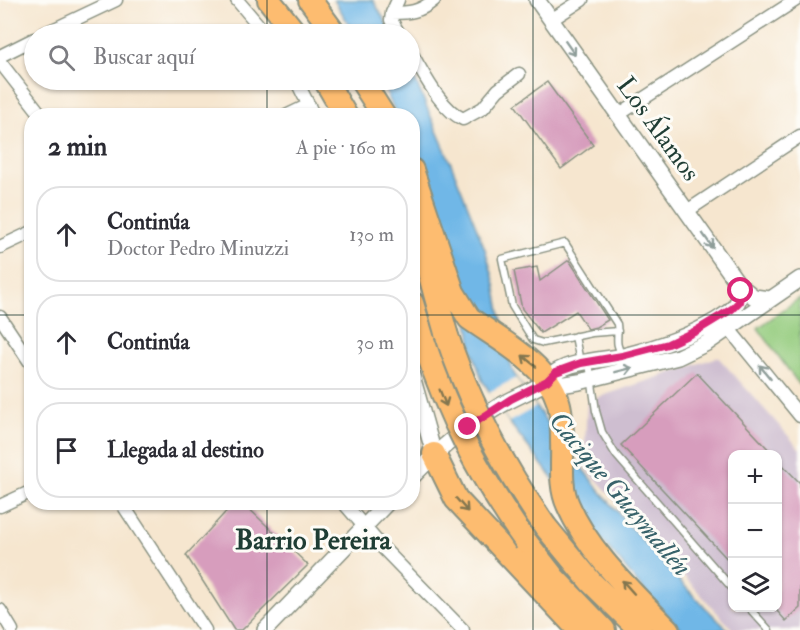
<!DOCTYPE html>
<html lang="es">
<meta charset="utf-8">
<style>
body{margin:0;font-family:"IM FELL Double Pica",serif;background:#f2f2f3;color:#2b2b33}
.controls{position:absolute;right:18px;bottom:18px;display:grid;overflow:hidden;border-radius:12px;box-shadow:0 2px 4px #0004}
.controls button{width:54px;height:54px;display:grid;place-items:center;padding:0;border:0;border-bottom:2px solid #e1e1e2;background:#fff;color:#2b2b33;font:30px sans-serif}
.stop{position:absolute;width:18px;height:18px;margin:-14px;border:4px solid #db2777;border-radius:50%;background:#fff}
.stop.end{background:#db2777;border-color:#fff;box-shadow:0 2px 6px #0008}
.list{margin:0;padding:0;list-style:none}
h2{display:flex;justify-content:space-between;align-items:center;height:78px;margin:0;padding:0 24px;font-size:26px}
h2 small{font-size:20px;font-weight:400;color:#7c7c81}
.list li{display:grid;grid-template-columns:39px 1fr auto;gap:18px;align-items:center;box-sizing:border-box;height:96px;margin:0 12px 12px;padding:0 12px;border:2px solid #e1e1e2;border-radius:24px}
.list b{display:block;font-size:22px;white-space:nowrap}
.list p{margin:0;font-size:20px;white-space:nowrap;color:#7c7c81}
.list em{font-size:20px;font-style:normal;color:#7c7c81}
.icon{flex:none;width:33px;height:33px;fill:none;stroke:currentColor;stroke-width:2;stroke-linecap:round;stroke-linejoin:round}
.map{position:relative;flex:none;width:800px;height:630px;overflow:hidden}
.search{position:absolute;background:#fff;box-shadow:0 2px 4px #0004;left:24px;top:24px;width:396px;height:66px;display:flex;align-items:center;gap:15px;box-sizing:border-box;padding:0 21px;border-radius:33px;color:#7c7c81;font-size:22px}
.panel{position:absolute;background:#fff;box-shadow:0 2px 4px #0004;left:24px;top:108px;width:396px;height:402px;border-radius:24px}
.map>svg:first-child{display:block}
</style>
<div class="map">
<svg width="800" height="630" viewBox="0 0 800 630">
<rect width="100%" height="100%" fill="#fdfcf7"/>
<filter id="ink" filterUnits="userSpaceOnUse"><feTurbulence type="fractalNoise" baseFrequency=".0167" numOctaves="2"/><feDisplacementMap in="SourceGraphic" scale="12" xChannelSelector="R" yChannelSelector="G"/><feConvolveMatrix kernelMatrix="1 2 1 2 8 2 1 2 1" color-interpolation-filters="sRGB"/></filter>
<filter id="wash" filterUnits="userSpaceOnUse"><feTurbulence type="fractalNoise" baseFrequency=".008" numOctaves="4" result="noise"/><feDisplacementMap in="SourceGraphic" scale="24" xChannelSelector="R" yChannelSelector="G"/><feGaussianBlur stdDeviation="1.35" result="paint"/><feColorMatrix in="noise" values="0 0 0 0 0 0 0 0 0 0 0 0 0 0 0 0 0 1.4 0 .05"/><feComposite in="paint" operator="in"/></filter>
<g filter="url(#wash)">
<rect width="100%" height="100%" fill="#f6e6cf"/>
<path fill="#cebed0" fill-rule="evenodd" d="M718,357l82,92v181h-67l-149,-164 3,-65zM732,454h46v154h-46z"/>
<path fill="#95cc7f" stroke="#5a845a" stroke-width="1.5" d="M800,298v88l-42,-58z"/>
<path fill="#6fb7e7" stroke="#477a8e" stroke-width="1.5" d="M334,0h39l20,34h-38z
M410,68l40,93 35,88 10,35 13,71 5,17 6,10c60,89 132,173 209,248h-46l-35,-36 -70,-84 -68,-88 -27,-42 -10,-30 -7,-55 -13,-47 -39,-99 -1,-33 -15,-1 -17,-35h30z"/>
<path fill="#f6e6cf" d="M516,378l20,29 -27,15 -20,-30z"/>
<g id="blocks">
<path fill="#d79dbd" d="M547,82l46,63 -32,24 -46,-64z
M569,260l39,60 -12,7 -8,2 -12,-18 -35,22 -19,-24 -8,-38 23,-4 3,14z
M697,373l76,81h-41v110l-111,-119z
M777,459l23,24v125l-14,13 -9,-10z
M235,502h7l66,63 -66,65h-8l-48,-75z"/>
</g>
</g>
<g filter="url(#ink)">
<use href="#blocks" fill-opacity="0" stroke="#8a9282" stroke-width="1.5"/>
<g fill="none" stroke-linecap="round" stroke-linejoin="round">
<defs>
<path id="service" d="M618,331l-26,2 -49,10 -10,-3 -21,-34 -10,-47 63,-16 52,81c2,14 -3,18 5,31
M575,336l5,26
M589,363l7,48 6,21 14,23 116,133
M749,608l20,22"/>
<path id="minor" d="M237,0l29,34
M398,0l-6,13c17,0 28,-1 42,-13
M392,13l-1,7 8,14
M551,20l31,-20
M44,34l72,-34
M410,51c13,21 30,58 53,68l20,-11 15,-18 21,-16
M0,56l34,-17
M0,62l42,54
M296,80l18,36
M618,115l178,-115
M286,116l23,-11
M687,211l113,-75
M0,247l32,-15
M0,317l32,48
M729,329l71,87
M121,502l84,128
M343,502l38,44 82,84
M0,506l32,-15
M0,610l12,20"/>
<path id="tertiary" d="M537,0l202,285 15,12 15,2
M412,376l22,78
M547,381l13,4 19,-3 99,-25 29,-14 93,-64
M412,477c26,-27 54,-51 86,-70 15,-9 33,-16 48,-25 4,-3 6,-8 10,-10 16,-11 48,-12 67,-16 33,-8 64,-18 94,-36 14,-9 26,-16 22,-35
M265,630l123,-128"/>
<path id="motorway" d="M269,0l27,34
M310,0l25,34
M325,80l21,36
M361,80l23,36
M412,170l41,122 16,26c29,21 78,46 89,83 4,12 4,28 4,41 1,21 -3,43 6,63 20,47 65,88 100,125
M418,233l28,100
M412,303l12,40
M434,454l22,45 123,131
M545,526l46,56 49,48
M526,542l28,36 50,52"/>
</defs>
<use href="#service" stroke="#8a9282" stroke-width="9"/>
<use href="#minor" stroke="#8a9282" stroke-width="15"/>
<use href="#tertiary" stroke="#8a9282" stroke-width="18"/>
<use href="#motorway" stroke="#8a9282" stroke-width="26"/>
<use href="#service" stroke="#fff" stroke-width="6"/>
<use href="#minor" stroke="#fff" stroke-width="12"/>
<use href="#tertiary" stroke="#fff" stroke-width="15"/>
<use href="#motorway" stroke="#fdbc6f" stroke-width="22"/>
<defs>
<path id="motorway-bridge" d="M446,333c23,70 57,133 99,193
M424,343c25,75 56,134 102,199"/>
</defs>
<use href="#motorway-bridge" stroke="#8a9282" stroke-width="26" stroke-linecap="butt"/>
<use href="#motorway-bridge" stroke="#fdbc6f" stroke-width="22"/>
</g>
<defs><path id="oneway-shaft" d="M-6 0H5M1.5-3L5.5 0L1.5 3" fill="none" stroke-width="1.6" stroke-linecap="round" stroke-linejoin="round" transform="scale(1.5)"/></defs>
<g stroke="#8f9e9a">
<use href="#oneway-shaft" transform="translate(570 48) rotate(55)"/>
<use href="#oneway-shaft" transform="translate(708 241) rotate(55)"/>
<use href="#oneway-shaft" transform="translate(624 370) rotate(-14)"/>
<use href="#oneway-shaft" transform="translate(765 372) rotate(-129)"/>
</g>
<g stroke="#83764f">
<use href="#oneway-shaft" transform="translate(529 361) rotate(-141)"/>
<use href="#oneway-shaft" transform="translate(443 398) rotate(68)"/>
<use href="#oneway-shaft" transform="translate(462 505) rotate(49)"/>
<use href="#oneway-shaft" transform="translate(628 587) rotate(-132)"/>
</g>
</g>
<g fill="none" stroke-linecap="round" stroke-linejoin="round" filter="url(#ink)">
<path stroke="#db2777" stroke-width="8" d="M468,427l43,-28 36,-18 9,-9 25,-9 41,-7 46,-12 28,-13 36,-22 7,-7 2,-11"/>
</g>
<path fill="none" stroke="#1f3d34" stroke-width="1.5" stroke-opacity="0.55" d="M267,0v34M533,0v630M267,80v36M0,315h32M412,315h388M267,502v128"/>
<g text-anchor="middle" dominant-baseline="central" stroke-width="6" stroke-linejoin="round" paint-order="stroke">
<g font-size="26" fill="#1f3d34" stroke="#fdfcf7">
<text transform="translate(658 129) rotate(54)">Los Álamos</text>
</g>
<g font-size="27" font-style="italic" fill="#37626a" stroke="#fdfcf7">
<text transform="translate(620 494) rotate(50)">Cacique Guaymallén</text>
</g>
<g font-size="28" font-weight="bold" fill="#1f3d34" stroke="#fdfcf7">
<text x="313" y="540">Barrio Pereira</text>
</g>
</g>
</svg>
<div class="controls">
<button>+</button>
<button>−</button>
<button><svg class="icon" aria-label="layers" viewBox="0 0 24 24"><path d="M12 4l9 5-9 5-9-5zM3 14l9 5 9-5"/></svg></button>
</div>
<div class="stop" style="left:741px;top:291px"></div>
<div class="stop end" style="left:468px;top:427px"></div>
<div class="search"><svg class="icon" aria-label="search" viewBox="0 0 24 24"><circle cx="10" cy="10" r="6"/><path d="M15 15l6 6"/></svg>Buscar aquí</div>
<section class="panel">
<h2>2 min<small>A pie · 160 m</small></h2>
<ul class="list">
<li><svg class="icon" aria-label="ahead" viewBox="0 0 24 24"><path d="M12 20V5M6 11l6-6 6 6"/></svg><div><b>Continúa</b><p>Doctor Pedro Minuzzi</p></div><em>130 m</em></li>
<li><svg class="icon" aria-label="ahead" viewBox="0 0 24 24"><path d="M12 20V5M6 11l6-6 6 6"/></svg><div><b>Continúa</b></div><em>30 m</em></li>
<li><svg class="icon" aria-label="arrive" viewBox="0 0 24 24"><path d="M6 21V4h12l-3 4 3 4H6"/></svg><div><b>Llegada al destino</b></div></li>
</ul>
</section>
</div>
